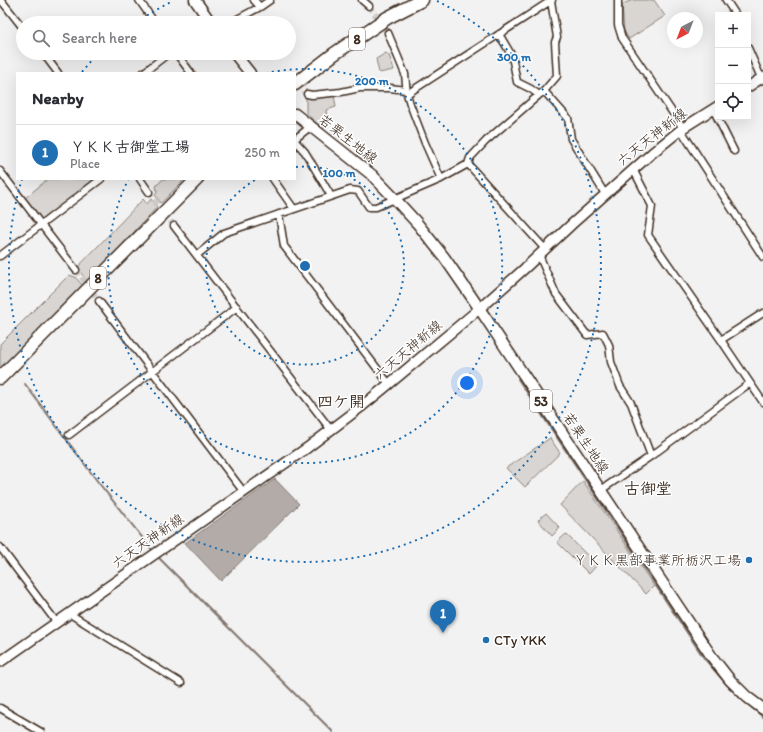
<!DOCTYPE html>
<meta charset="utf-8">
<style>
body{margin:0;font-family:Itim,"Klee One",sans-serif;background:#f2f2f3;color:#2b2b33}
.controls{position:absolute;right:12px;top:12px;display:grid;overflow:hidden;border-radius:0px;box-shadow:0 4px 16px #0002}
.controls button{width:36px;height:36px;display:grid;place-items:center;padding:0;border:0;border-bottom:1px solid #e1e1e2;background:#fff;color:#2b2b33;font:20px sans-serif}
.compass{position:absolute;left:667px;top:12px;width:36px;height:36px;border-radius:50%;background:#fff;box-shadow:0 4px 16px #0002;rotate:222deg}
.you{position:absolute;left:467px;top:383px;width:14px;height:14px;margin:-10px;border:3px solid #fff;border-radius:50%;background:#1a73e8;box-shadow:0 0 0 6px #1a73e833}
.badge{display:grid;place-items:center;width:26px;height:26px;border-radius:50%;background:#1f6fb2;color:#fff;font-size:13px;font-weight:700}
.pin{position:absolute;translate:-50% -33px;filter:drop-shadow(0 1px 2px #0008)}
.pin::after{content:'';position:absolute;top:21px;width:14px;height:12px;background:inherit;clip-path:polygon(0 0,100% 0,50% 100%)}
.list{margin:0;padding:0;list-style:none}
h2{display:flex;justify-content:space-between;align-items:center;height:52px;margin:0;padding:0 16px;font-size:17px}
h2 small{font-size:13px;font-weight:400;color:#7c7c81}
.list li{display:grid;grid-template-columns:26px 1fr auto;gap:12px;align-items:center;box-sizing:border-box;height:56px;padding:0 16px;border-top:1px solid #e1e1e2}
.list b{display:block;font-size:15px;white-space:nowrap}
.list p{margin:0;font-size:13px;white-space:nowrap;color:#7c7c81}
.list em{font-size:13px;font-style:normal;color:#7c7c81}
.icon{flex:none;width:22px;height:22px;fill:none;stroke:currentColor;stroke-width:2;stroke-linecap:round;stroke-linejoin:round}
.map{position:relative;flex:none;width:763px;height:732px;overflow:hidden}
.search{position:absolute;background:#fff;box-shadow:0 4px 16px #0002;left:16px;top:16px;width:280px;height:44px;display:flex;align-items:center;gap:10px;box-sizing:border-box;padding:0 14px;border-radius:22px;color:#7c7c81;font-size:15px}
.panel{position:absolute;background:#fff;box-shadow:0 4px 16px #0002;left:16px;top:72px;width:280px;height:108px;border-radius:0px}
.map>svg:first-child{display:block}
</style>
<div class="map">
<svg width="763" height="732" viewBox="0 0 763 732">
<rect width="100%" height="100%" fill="#f3f2f2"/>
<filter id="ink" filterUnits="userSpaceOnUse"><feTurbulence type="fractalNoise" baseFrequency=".025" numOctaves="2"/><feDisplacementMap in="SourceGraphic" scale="8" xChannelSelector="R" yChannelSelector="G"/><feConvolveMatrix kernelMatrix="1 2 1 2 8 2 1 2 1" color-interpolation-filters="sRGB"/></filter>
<g filter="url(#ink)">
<path fill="#d8d5d2" stroke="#8a8078" d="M633,0h21l11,16 -36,23 -5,-8 -2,-27z
M386,53l3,2 5,15 -15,3 -3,-14z
M334,95l2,12 -10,3 2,14 -5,5 -17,-16v-17c10,2 18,1 28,-1z
M48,179h46l-52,42 -17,-23z
M163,179h22l-24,24 -6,-8 2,-4 -1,-5z
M143,199l4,5 4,-5 6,8 -69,75 -11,-14z
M69,275l6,2 9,10 -84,82v-25z
M550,438l10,15 -35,34 -19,-19z
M583,481l71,105 -8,8 -86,-89z
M546,513l14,15 -8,8 -14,-16z
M566,534l31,31 -8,9 -32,-32z"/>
<path fill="#b2aba7" stroke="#827770" d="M275,479l24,25 -78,77 -36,-38z"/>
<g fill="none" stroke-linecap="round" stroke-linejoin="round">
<path stroke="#827770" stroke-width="2" d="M518,379l186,279 23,27 11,11 25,21
M25,384l73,98 55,69
M157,556l176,176"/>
<path stroke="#cecac8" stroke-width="6" stroke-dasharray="6 3" stroke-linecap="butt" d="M369,6l19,27
M149,192l25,34
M76,270l23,31"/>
<defs>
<path id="street" d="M1,0l22,28
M139,0l16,23
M254,0l6,7
M362,0l7,6
M618,0v25l4,13 61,90
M726,0l10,15
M230,23l30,-16 10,-7
M748,48l14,32
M43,53l15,20
M176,53l15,20
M143,73l26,-20
M544,91l13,-15 -2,-34 2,-5 -6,-36
M307,94l5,1 29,-3 19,-4h30l16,2
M407,94l145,-94
M539,95l5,-4 24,27 3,21 34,55
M713,109l21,42
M681,130l82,127
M295,139l15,-12
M295,141l10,11 26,44
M468,164l2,-6 16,-17 53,-46 -8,-6 -14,-7 -5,-26 -13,-22
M633,169l19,37 -4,29 73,105 29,43
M0,171l76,99
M140,179l9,13
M273,179l21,30
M441,179l27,-15 77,85
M279,214l5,32 105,138
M174,226l157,204
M197,255l27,-22 126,-43 8,1 11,16h7l65,-28 -16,-36 -15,-39 -3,-10 -2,-20 -17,-41
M539,255l17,39 31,41 16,-2 6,12 2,17 9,24 11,17 20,53
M0,256l101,-77
M99,301l144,190
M721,340l42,-27
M69,435l168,-128
M601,490l50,-34 99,-73 13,19
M0,547l57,76
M70,614l111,69
M0,708l41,24"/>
<path id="secondary" d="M748,87l15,-10
M0,662l307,-214 54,-41 28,-23 90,-75 45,-40 48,-45 80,-71 31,-25 35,-22"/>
<path id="primary" d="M195,0l16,23
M234,53l16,20
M295,114l77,61 23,24 22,24 27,34 29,42 239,358 18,23 17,17 16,12"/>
<path id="highway" d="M295,84l39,-30 53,-36 35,-18
M0,378l197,-199"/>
</defs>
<use href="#street" stroke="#3b2a1e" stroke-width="9"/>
<use href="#secondary" stroke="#3b2a1e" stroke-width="12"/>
<use href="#primary" stroke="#3b2a1e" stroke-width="13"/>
<use href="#highway" stroke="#3b2a1e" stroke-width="15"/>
<use href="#street" stroke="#fff" stroke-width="6"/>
<use href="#secondary" stroke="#fff" stroke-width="9"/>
<use href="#primary" stroke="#fff" stroke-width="10"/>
<use href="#highway" stroke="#fff" stroke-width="12"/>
</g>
</g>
<g fill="none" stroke="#1f6fb2" stroke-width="2" stroke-dasharray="2 4">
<path d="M296 167A99 99 0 1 1 257 179"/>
<path d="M266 73A197 197 0 1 1 128 180"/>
<path d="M82 72A296 296 0 0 1 99 53M137 22A296 296 0 0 1 173 1M437 1A296 296 0 1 1 22 179"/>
</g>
<g fill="#1f6fb2" stroke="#fff" stroke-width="1.5">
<circle cx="749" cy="560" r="4"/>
<circle cx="486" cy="640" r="4"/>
</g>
<g text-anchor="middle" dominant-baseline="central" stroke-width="3" stroke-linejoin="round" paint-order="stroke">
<g fill="#fff" stroke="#766a62" stroke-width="1">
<rect x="349" y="28" width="16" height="22" rx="3"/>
<rect x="90" y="267" width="16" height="22" rx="3"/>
<rect x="530" y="390" width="22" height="22" rx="3"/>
</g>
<g font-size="13" font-weight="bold" fill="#3b2a1e">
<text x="357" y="39">8</text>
<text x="98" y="278">8</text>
<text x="541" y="401">53</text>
</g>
<g font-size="14" fill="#3b2a1e" stroke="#fff">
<text transform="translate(652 137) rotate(-38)">六天天神新線</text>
<text transform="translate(348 139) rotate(38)">若栗生地線</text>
<text transform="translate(408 350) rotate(-40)">六天天神新線</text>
<text transform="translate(586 443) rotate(56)">若栗生地線</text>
<text transform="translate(148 541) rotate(-35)">六天天神新線</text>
</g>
<g font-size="14" fill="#3b2a1e" stroke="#fff" text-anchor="end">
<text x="741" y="560">ＹＫＫ黒部事業所栃沢工場</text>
<text x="494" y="640" text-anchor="start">CTy YKK</text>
</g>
<g font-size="16" font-weight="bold" fill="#3b2a1e" stroke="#fff">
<text x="341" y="401">四ケ開</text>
<text x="648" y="488">古御堂</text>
</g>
</g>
<circle cx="305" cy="266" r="6" fill="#1f6fb2" stroke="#fff" stroke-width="2"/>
<g font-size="12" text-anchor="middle" font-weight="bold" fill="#1f6fb2" stroke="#fff" stroke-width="3" stroke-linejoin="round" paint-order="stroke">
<text x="514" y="61">300 m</text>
<text x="372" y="85">200 m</text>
<text x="339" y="177">100 m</text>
</g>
</svg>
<div class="controls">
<button>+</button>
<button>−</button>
<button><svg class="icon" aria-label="locate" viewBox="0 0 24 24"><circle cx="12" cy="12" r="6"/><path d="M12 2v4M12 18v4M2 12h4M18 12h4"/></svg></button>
</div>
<svg class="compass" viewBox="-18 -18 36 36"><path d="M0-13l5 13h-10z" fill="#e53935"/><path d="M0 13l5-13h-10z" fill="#7c7c81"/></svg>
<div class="you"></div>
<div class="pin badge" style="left:443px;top:633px">1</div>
<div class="search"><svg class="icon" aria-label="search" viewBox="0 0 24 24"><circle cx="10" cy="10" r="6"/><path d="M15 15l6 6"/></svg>Search here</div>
<section class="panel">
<h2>Nearby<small></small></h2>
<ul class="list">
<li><span class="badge">1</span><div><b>ＹＫＫ古御堂工場</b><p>Place</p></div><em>250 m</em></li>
</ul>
</section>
</div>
